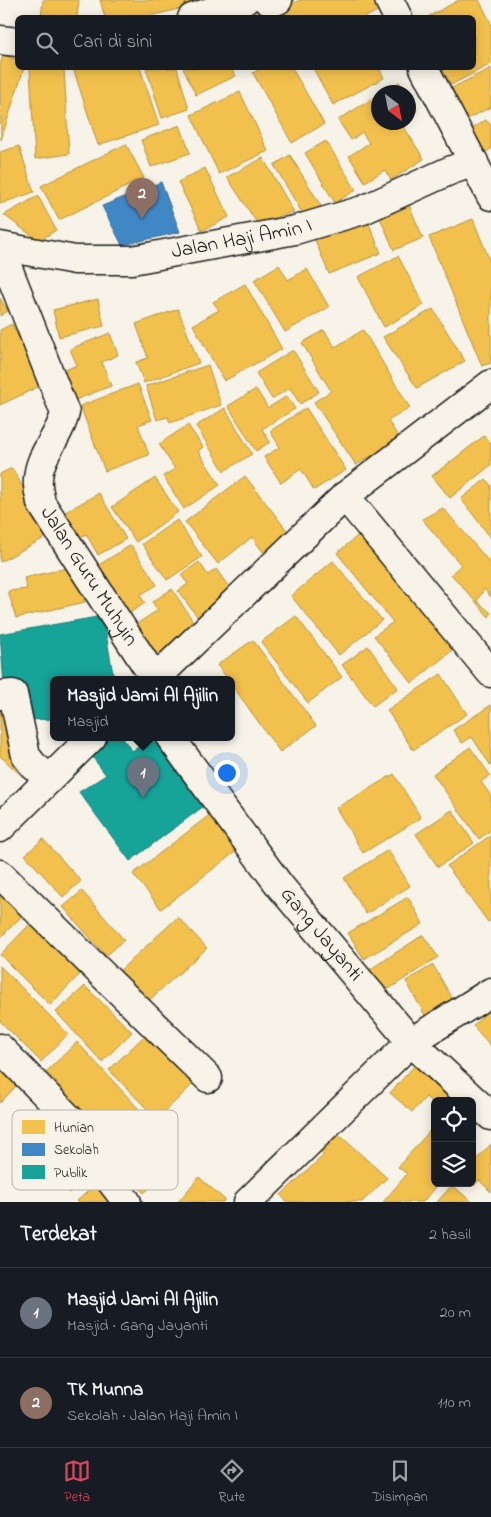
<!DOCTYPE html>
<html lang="id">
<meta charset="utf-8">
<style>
body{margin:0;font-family:"Indie Flower",sans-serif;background:#20242c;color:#f1f3f6}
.controls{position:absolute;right:15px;bottom:15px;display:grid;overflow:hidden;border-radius:8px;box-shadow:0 2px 12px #0003}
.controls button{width:45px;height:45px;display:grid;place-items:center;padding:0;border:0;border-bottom:1px solid #363941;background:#171b24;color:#f1f3f6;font:25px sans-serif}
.compass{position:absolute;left:371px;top:85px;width:45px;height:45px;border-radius:50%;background:#171b24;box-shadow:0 2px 12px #0003;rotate:148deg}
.you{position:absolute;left:226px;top:772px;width:18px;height:18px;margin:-12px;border:4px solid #fff;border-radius:50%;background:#1a73e8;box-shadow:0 0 0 8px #1a73e833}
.badge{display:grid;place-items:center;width:32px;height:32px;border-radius:50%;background:#d1495b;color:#fff;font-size:16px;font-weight:700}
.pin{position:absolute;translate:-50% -41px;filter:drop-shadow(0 1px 2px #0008)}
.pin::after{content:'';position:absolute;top:26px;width:18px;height:15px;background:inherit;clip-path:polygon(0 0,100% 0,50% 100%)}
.popup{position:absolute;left:50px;top:676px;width:185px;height:65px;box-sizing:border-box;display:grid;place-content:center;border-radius:8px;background:#171b24;filter:drop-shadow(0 1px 4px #0005);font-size:16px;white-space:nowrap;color:#9ea1a6}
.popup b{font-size:19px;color:#f1f3f6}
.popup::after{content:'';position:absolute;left:50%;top:100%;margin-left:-10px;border:10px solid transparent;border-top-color:#171b24}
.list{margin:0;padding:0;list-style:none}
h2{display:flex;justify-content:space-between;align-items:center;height:65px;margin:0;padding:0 20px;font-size:21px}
h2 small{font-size:16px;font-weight:400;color:#9ea1a6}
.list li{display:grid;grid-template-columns:32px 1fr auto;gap:15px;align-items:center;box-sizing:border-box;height:90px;padding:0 20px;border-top:1px solid #363941}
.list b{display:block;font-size:19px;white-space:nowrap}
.list p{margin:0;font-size:16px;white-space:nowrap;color:#9ea1a6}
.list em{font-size:16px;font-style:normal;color:#9ea1a6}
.icon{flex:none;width:28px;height:28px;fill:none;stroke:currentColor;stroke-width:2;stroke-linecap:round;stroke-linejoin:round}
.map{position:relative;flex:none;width:491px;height:1202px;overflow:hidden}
.search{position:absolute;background:#171b24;box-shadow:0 2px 12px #0003;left:15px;right:15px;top:15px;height:55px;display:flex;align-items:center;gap:12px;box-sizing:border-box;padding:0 18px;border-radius:8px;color:#9ea1a6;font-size:19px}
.sheet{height:245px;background:#171b24}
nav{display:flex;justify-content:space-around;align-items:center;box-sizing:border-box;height:70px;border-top:1px solid #363941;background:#171b24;font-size:14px;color:#9ea1a6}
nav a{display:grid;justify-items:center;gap:2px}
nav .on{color:#d1495b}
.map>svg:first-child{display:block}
</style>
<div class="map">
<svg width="491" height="1202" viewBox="0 0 491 1202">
<rect width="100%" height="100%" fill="#f7f3e8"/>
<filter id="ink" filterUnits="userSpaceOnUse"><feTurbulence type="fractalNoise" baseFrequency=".02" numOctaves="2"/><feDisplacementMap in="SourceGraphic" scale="10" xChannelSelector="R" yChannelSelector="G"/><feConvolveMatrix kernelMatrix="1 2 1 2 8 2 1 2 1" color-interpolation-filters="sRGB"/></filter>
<g filter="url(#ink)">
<path fill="#f2c14e" stroke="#b2903f" d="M43,0h36l-2,18h-36z
M100,0h108l1,2 -68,16h-36z
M300,0h75l4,10 -15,8h-87l-3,-6z
M459,0h20l12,23v41l-40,21 -9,-17h32v-50h-48z
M253,7l5,11h-24z
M3,55l15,5v8h6l-23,72 -1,-75z
M30,68h34l5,86 -34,5z
M73,68h67l19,57 -61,20z
M146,68h31l12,41 -27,9z
M183,68h48l5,8 -40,19z
M262,68h30l32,56 -32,19 -39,-70z
M313,68h66l5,10 -51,27z
M491,68v39l-24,12 -15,-31z
M399,82l7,10h-23z
M240,92l28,59 -49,23 -28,-59z
M378,95v27h23l23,37 -33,21 -6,-10 -20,12 -16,-26 20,-13 -7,-11 -11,8 -13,-20z
M408,97l9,13 -9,5z
M486,120l5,5v24l-5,3 -16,-23z
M180,125l10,28 -39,14 -10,-27z
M326,141l30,49 -21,13 -30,-50z
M126,144l18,34 -85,42 -18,-34z
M19,146l15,46 -34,12v-52z
M290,155l31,51 -17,10 -30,-51z
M263,158l31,54 -37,11 -30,-46z
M205,168l24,49 -27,14 -24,-49z
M38,196l18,34 -17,11 -35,-26z
M409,205l14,33 -29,12 -14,-32z
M367,219l14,34 -52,21 -14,-34z
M473,219l18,45v99l-9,3 -53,-129z
M398,256l26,49 -40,22 -26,-50z
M279,265l9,15 19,-11 22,38 -44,25 -31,-52z
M245,284l37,65 -58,32 -31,-56 26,-15 -6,-8z
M0,298l8,13 -8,5z
M98,299l6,27 -45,11 -6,-27z
M178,309l21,54 -55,20 -8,-21 12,-4 -12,-34z
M433,309l32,52 -48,27 -34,-51z
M12,324l30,61 -42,20v-75z
M324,330l11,17 28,-17 47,78 -22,13 12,18 -44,26 -42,-63 17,-11 -29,-48z
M110,333l8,22 -16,7 9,24 -41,16 -12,-29 19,-8 -7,-16z
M293,350l26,42 -19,12 -10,-16 -18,11 -16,-26z
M208,365l13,40 -51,18 -2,-6 -11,3 -11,-34z
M138,384l14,36 -14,5 11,30 -44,16 -25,-65z
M256,389l12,19 19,-12 8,13 -33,20 8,13 -14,9 -28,-45z
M225,408l27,46 -28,17 -28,-45z
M306,408l40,62 -32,20 -13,-21 -20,14 -17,-26 16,-10 -10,-16z
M188,425l15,22 -5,4 22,34 -36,24 -21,-33 12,-7 -16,-25z
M484,436l7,8v21l-41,33 -18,-22z
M12,468l38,67 -50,27v-88z
M245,476l44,57 -26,19 -11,-15 -34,27 -33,-42z
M155,478l23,34 -42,30 -24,-35z
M486,479l5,7v52l-30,-39z
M99,493l27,46 -28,16 -12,-21 -9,6 -15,-26z
M443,508l48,56v33l-7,-8 -7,12 14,12 -2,4 -38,-43 10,-9 -39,-46z
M177,520l25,37 -35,23 -25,-36z
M361,533l93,116 -42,34 -38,-47 19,-14 -56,-69z
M131,545l26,40 -17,10 5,8 -17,11 -31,-48z
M333,561l49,59 -43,35 -48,-59z
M199,562l9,13 8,-6 18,25 -35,25 -21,-28 10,-7 -7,-9z
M76,566l9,36 -69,16 -8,-27 19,-2 -3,-11z
M172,589l28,43 -43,26 -25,-31 26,-17 -6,-8z
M296,616l46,61 -34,26 -47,-61z
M253,640l63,86 -36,26 -48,-67v-6h-4l-11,-14z
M368,646l30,42 -25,18 -31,-41z
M441,674l26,40 -54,36 -26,-40z
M0,699l30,72 -7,6 -23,-21z
M491,705v61l-19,-29 -10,6 -9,-13z
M470,747l20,28 -9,7 10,14v34l-12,9 -46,-65z
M394,774l27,44 -58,35 -27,-45z
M452,810l22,33 -36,24 -22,-33z
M212,813l27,36 -78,60 -28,-35z
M491,835v85l-3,2 -41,-56z
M43,839l38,42 -18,16 -38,-42z
M388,850l22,36 -44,28 -22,-36z
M0,889l25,24 -25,25z
M82,891l42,49 -18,16 -43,-49z
M408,897l15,27 -59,35 -16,-26z
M178,917l29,31 -62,56 -28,-31z
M30,924l51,49 -31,32 -50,-50z
M423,935l15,22 -60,39 -15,-22z
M433,965l26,45 -28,16 -25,-45z
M0,966l68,68 -27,28 -41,-41z
M85,986l47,46 -30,30 -46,-50z
M491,1007v39l-18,-20z
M145,1035l48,49 -36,35 -48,-49z
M77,1042l71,77 -31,30 -71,-77z
M416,1064l39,34 -3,3h-17v4l-9,-8 -14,15 -22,-19z
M0,1065l19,18 -19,20z
M41,1109l56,53 -28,31 -57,-57z
M434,1126l1,57h3l-15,19h-40l24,-28 -9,-7z
M334,1130l53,48 -25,24h-75l-6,-7 43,-40 -7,-6z
M157,1142l19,22 -32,29 -19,-22z
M491,1144v48l-12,-12 -5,6 -3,-3 1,-19z
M199,1177l26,23 -2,2h-45z
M96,1184l16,18h-36z
M452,1185l20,17h-35z"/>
<path fill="#3f88c5" stroke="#346892" d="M161,182l19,50 -58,13 -20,-39z"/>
<path fill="#17a398" stroke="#187a73" d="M103,616l10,58 -4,5h-55v40l-31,1 -19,-35 -4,-51z
M99,737h23l10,14 23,-14 53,66 -78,58 -51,-69 27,-17 -21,-28z"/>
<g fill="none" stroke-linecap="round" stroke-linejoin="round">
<defs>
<g id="street">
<path d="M267,0l6,2 5,-2"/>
<path d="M389,0l9,18"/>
<path d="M192,18l53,-18"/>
<path d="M0,40l18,2"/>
<path d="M424,68l67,128"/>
<path id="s1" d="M0,246l75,14h57l163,-30 68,-20 86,-39 25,-9"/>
<path id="s2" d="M0,248l65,165c-5,24 -26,41 -27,66 -1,8 2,16 3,24l114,176"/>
<path d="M345,496l146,177"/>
<path d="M155,679l190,-183 146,-112"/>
<path d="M0,695l13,-1 13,62 8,10 15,12"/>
<path id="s3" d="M170,737l110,149 131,156 80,74"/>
<path d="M0,828l92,-91"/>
<path d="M0,874l208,204"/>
<path d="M0,1048l109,111 -2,17 20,26"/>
<path d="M248,1202l163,-160 80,-50"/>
</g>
</defs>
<use href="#street" stroke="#1c1c1c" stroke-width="31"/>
<use href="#street" stroke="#f7f3e8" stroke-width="28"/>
</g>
</g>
<g text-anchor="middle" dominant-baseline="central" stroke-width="5" stroke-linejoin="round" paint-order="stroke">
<g font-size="21" fill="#1c1c1c" stroke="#f7f3e8">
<text stroke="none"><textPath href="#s1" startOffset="245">Jalan Haji Amin I</textPath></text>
<text stroke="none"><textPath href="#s2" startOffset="361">Jalan Guru Muhyin</textPath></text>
<text stroke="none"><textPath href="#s3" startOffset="249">Gang Jayanti</textPath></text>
</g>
</g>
<rect x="12" y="1110" width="166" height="80" rx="8" fill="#f7f3e8" stroke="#b5b2ab" stroke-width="1"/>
<rect x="22" y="1120" width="23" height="14" fill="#f2c14e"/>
<rect x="22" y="1143" width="23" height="13" fill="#3f88c5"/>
<rect x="22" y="1165" width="23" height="14" fill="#17a398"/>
<g font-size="14" fill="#1c1c1c">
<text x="54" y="1132">Hunian</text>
<text x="54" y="1154">Sekolah</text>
<text x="54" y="1177">Publik</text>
</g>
</svg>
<div class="controls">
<button><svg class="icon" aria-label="locate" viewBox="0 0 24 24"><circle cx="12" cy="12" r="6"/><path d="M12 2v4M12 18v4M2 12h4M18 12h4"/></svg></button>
<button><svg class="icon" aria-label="layers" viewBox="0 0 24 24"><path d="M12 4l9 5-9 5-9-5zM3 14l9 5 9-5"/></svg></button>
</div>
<svg class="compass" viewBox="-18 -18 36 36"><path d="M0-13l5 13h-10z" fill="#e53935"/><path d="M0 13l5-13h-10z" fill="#9ea1a6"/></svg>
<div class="you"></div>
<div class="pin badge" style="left:143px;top:798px;background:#6b7280">1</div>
<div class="popup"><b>Masjid Jami Al Ajilin</b>Masjid</div>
<div class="pin badge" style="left:142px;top:219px;background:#8d6e63">2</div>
<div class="search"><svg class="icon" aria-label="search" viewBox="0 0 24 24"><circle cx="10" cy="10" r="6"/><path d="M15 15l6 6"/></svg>Cari di sini</div>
</div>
<section class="sheet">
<h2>Terdekat<small>2 hasil</small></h2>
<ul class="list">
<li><span class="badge" style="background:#6b7280">1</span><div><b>Masjid Jami Al Ajilin</b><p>Masjid · Gang Jayanti</p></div><em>20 m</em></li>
<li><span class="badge" style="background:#8d6e63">2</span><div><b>TK Munna</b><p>Sekolah · Jalan Haji Amin I</p></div><em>110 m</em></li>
</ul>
</section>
<nav>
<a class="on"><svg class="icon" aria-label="map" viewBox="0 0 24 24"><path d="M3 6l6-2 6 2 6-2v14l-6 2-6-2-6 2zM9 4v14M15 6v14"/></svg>Peta</a>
<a><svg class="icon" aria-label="directions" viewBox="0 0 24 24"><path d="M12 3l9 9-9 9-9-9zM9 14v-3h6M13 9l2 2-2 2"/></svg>Rute</a>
<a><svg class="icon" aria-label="saved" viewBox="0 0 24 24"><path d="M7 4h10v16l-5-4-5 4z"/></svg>Disimpan</a>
</nav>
